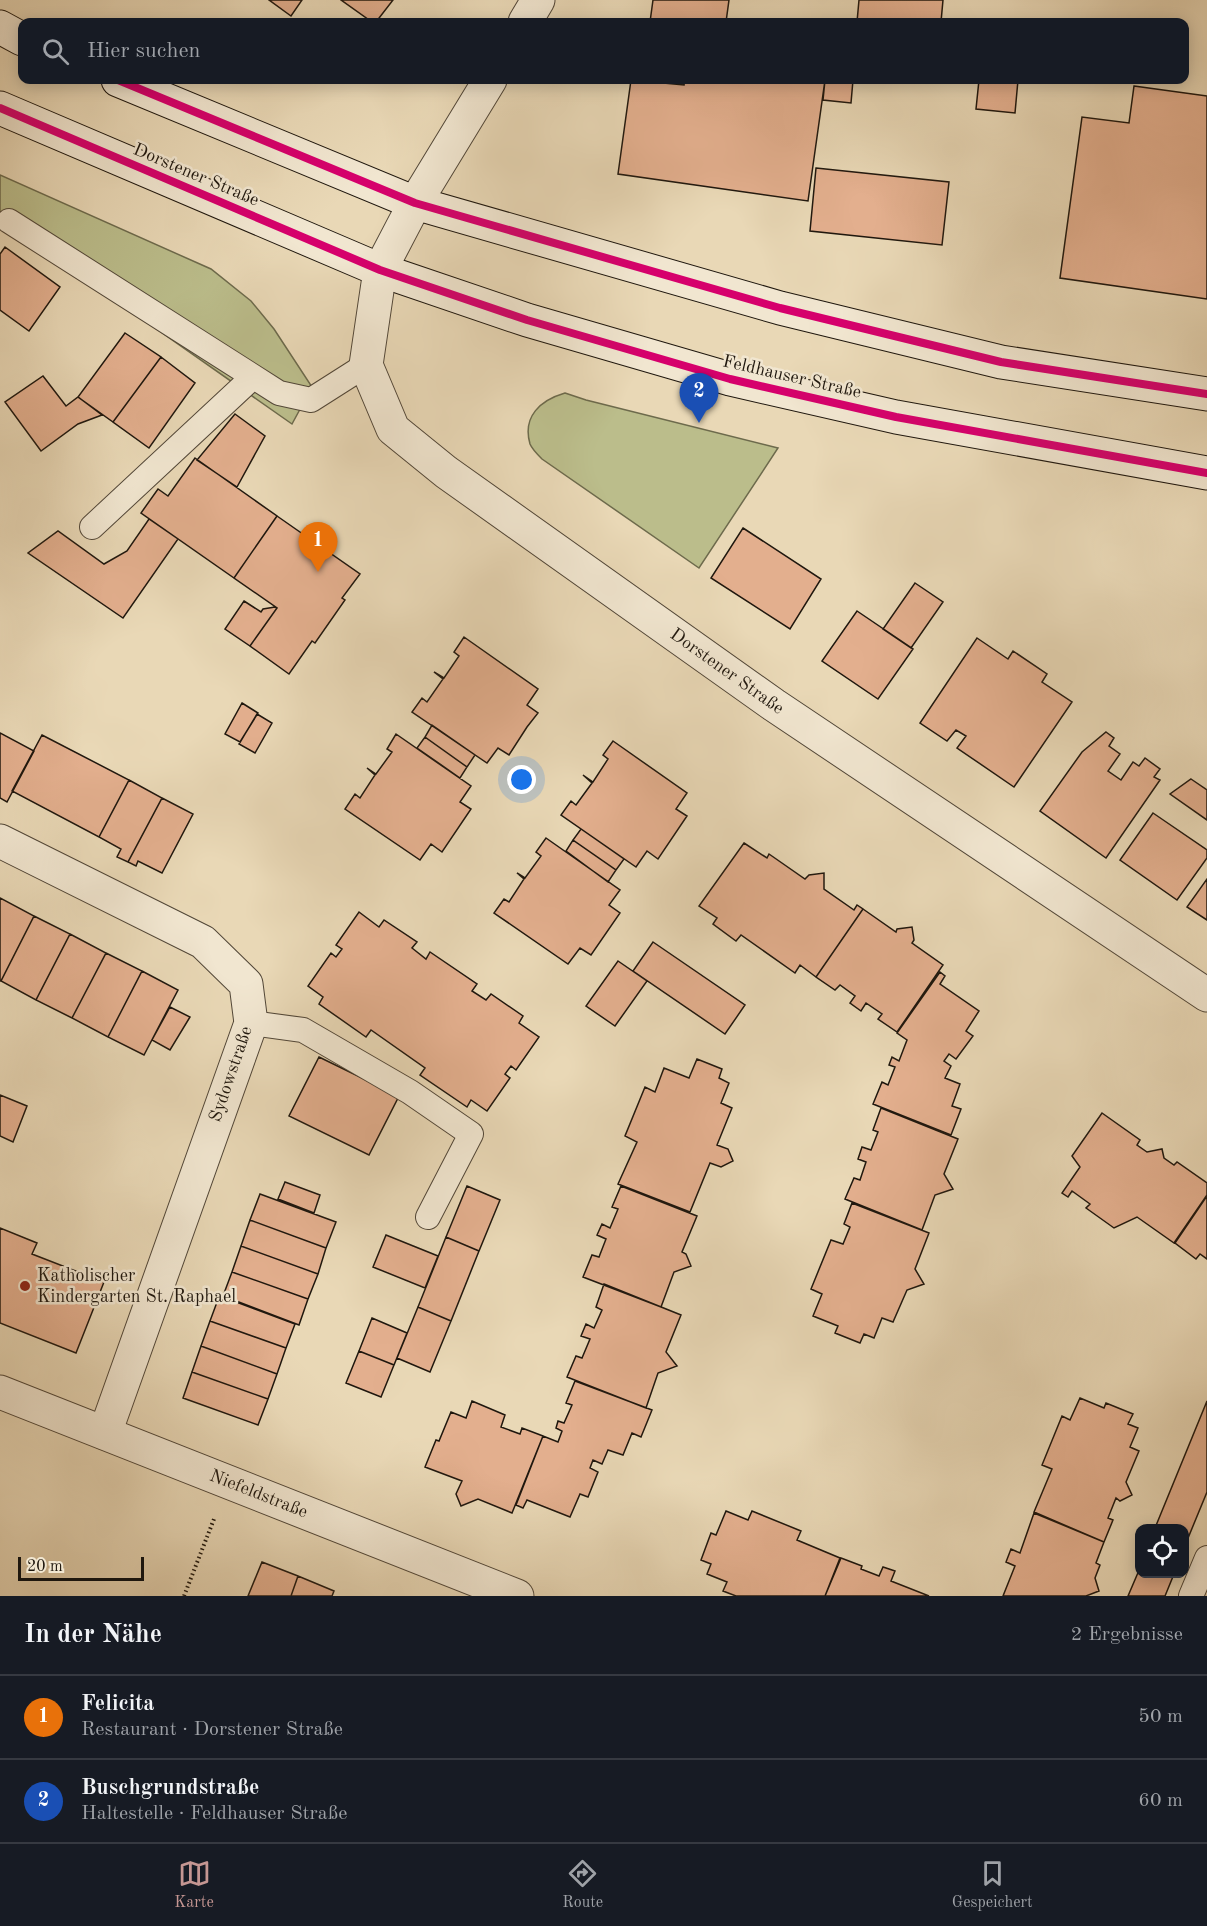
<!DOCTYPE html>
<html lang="de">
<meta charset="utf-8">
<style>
body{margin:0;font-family:"Old Standard TT",serif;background:#242831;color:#f1f3f6}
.controls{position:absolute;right:18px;bottom:18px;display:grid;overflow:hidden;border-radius:12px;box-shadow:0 3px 15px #0003}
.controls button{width:54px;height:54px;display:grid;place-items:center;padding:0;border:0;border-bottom:2px solid #363941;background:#171b24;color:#f1f3f6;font:30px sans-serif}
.scale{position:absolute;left:18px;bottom:15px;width:126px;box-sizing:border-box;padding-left:6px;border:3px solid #1f170e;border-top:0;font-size:16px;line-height:21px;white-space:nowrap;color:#1f170e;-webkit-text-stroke:4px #f1e6d0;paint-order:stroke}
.you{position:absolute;left:522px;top:780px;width:21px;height:21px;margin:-15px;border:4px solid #fff;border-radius:50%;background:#1a73e8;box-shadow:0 0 0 9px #1a73e833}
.badge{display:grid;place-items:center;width:39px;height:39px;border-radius:50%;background:#c59692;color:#fff;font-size:20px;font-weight:700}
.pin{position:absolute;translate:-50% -50px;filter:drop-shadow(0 2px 3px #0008)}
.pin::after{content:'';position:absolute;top:32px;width:21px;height:18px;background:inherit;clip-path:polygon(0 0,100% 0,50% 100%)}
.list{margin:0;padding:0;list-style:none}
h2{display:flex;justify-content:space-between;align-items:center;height:78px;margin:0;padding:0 24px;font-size:26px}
h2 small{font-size:20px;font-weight:400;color:#9ea1a6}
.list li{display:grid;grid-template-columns:39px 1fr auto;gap:18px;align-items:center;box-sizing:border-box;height:84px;padding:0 24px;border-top:2px solid #363941}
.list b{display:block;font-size:22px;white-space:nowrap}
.list p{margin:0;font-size:20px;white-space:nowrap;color:#9ea1a6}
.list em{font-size:20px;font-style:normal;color:#9ea1a6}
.icon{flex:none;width:33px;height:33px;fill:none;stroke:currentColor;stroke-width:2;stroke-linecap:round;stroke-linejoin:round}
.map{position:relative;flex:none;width:1207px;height:1596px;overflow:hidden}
.search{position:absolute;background:#171b24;box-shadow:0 3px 15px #0003;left:18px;right:18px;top:18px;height:66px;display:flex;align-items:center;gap:15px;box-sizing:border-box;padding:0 21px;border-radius:12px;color:#9ea1a6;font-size:22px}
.sheet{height:246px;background:#171b24}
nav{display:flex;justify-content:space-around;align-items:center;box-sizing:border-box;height:84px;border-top:2px solid #363941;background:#171b24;font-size:16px;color:#9ea1a6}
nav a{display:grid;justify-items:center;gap:3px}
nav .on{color:#c59692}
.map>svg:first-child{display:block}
</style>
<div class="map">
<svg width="1207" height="1596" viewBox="0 0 1207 1596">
<rect width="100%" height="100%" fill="#e9d8b6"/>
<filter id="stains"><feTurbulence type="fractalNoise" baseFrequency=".00333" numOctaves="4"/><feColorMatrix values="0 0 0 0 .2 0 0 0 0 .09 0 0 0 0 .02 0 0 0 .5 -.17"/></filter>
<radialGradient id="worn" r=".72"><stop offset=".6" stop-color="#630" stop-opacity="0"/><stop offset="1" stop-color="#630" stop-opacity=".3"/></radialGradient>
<path fill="#bbbd8b" stroke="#6d6a4c" stroke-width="1.5" d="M0,175l211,94 40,32 23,28 38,58 -20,37 -272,-191 -20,-10z
M565,393l21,7 192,48 -79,120 -157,-109c-4,-4 -10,-10 -12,-15 -8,-28 11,-44 35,-51z"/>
<path fill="#e3af8e" stroke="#1f170e" stroke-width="1.5" d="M269,0h33l-11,16z
M341,0h52l-17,22h-4z
M653,0h76l-3,22h-76z
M859,0h84l-2,22h-84z
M631,80l53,5 1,-5h140l-17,121 -190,-27z
M645,80h39v5z
M825,80h28l-2,23 -28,-3z
M979,80h39l-3,33 -39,-4z
M1134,86l73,10v203l-147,-21 22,-161 47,6z
M816,168l133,14 -7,63 -132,-14z
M5,247l55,40 -31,44 -29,-21v-56z
M125,333l36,24 -48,65 -35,-25z
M161,357l34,26 -46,65 -36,-26z
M43,376l23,30 12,-9 24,18 -24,9 -37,27 -36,-49z
M235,414l30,22 -28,51 -40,-27z
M195,458l82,58 -43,62 -93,-65 17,-24 10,7z
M277,516l83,58 -18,24 3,2 -30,43 -3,-2 -23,33 -39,-28 27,-38 -43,-30z
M149,519l29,20 -55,79 -95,-65 30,-22 46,33 23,-13z
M743,528l78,51 -31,50 -79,-51z
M915,583l28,19 -32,46 -28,-19z
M244,601l17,11 2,-3 12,-2 2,1 -27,38 -25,-17z
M857,611l56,38 -35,50 -56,-38z
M464,637l74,52 -11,16 11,8 -11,14 -18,28 -11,-7 -11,15 -75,-51 10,-14 5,4 16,-23 -9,-7 10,6 15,-22 -5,-4z
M977,638l31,21 5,-8 34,23 -5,8 30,20 -58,85 -57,-39 9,-12 -10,-6 -9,11 -27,-18z
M242,703l16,10 -18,29 -15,-8z
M257,714l15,9 -17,30 -16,-9z
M432,725l43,30 -8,12 -42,-30z
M1106,732l8,6 -5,8 11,8 -12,17 13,9 12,-18 6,4 6,-8 15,11 -6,8 6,3 -54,78 -66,-47 42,-59z
M0,733l34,18 -27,51 -7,-4z
M396,734l75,52 -11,16 11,7 -29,43 -11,-8 -11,16 -75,-51 10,-15 5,4 15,-23 -8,-7 9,6 16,-22 -5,-3z
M42,735l87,45 -30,57 -87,-46z
M425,737l42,30 -7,11 -43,-30z
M613,741l74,52 -11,16 11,7 -29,43 -11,-8 -11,16 -75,-52 10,-14 5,4 16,-22 -9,-8 10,7 15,-23 -5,-4z
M1191,779l16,11v30l-37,-26z
M129,780l33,18 -34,64 -11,-5 4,-8 -22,-12z
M162,798l31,16 -31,59 -24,-12 -2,5 -8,-4z
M1153,813l54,37v8l-30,42 -57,-40z
M581,829l43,30 -8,11 -43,-30z
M546,838l74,52 -11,15 11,8 -29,42 -11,-7 -12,16 -74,-51 10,-14 5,3 15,-23 -7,-6 8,5 16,-22 -5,-4z
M573,840l43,30 -8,12 -42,-31z
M744,843l23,15 2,-4 36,25 4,-4 15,-2v16l30,21 3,-5 6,4 -47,68 -16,-12 -5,8 -54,-38 -5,6 -23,-17 4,-6 -18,-12z
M1207,879v41l-20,-13z
M0,898l34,18 -33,65h-1z
M863,909l33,23 1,-3 15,-2 2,13 -2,3 31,22 -46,67 -19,-13 4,-5 -16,-11 -5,8 -11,-8 5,-7 -15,-11 -5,5 -19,-13z
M359,912l20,15 5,-7 33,22 -5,6 14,11 4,-7 47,32 -5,7 14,9 5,-6 32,22 -4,7 20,14 -23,33 -5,-4 -6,8 5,4 -23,33 -16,-11 -4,7 -47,-32 5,-7 -54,-38 -5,7 -47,-33 4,-7 -15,-11 23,-33 5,4 6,-8 -6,-4z
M34,916l36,18 -34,66 -35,-19z
M70,934l36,19 -34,65 -36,-18z
M653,942l92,63 -20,29 -92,-63z
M106,953l36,18 -34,66 -36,-19z
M618,961l29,20 -32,45 -29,-20z
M142,971l36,19 -34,65 -36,-18z
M940,972l5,4 -5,8 39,27 -13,20 7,5 -17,23 -7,-5 -5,7 7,5 -6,12 15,6 -8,22 9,3 -10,26 -78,-31 9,-22 6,3 7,-18 -6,-2 3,-8 7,4 8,-21 -10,-7z
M170,1007l20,10 -20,33 -18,-10z
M319,1057l80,39 -30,59 -80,-39z
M697,1059l25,10 -3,9 10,5 -8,20 11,5 -15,37 11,4 5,12 -12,6 -11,-4 -20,49 -72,-28 19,-42 -12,-6 20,-49 10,5 9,-24 25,10z
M0,1095l27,11 -14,36 -13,-6z
M881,1108l77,31 -14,35 9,15 -18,6 -13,35 -77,-31 9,-21 6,2 6,-18 -8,-3 4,-12 9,3 7,-18 -5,-2z
M1102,1113l38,27 -3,5 10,7 15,-3 2,9 10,7 3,-3 30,21v12l-33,48 -37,-26 -23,11 -28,-20 4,-4 -18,-13 -4,6 -6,-4 18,-26 -8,-11z
M285,1182l35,13 -6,18 -36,-14z
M467,1186l33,14 -21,51 -33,-14z
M621,1186l76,30 -15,36 4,2 5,12 -17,6 -13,35 -78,-30 9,-22 7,2 7,-18 -9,-4 5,-11 8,4 8,-19 -6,-2z
M260,1194l76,28 -10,26 -76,-28z
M1207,1196v63l-7,-5 -4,5 -21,-16z
M852,1203l77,30 -14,36 9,15 -17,6 -14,32 -11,-4 -8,20 -10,-4 -4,9 -25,-10 3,-7 -25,-10 9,-22 -11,-5 20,-49 12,4 7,-17 -6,-3z
M250,1220l76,28 -8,26 -77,-28z
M0,1228l37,15 -5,11 72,28 -28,71 -76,-30z
M386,1235l52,21 -13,32 -52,-21z
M446,1237l33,14 -28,70 -33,-14z
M241,1246l77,28 -10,25 -76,-27z
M232,1272l76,27 -9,26 -76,-29z
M604,1284l77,31 -15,37 11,14 -19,7 -12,35 -79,-31 9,-21 6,2 8,-19 -9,-3 5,-12 8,4 8,-18 -6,-3z
M220,1294l3,3 72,27 -9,24 -76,-27z
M418,1307l33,14 -21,51 -33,-14z
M372,1318l35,15 -13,32 -35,-14z
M210,1321l76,27 -9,26 -76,-28z
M201,1346l76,28 -9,25 -76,-27z
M359,1351l35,14 -13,32 -35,-14z
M192,1372l76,27 -10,26 -75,-27z
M575,1381l77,29 -11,27 -9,-4 -9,22 -15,-5 -6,14 -9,-4 -3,8 8,4 -10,25 -8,-3 -10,23 -43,-17 -4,8 -7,-3 27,-69 15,6 4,-11 -6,-3 2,-7 6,2 8,-18 -6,-2z
M1080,1398l24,10 2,-5 27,11 -5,10 10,4 -8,19 9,4 -13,31 6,13 -12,6 -4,-3 -8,20 5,2 -9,22 -70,-30 18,-43 -10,-4 20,-49 8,4z
M472,1401l33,14 -4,12 19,7 2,-6 21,8 -31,77 -34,-14 -17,7 -5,-12 6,-13 -37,-14 11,-27 3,1 12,-29 15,6z
M1207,1401v91l-21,51h-2v-15h-29z
M726,1511l22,9 4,-9 49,20 -4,9 43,18 -15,38h-89l-13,-5 4,-9 -20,-8 4,-10 -10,-4 10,-27 5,2z
M1034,1513l70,29 -8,21 4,2 -5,13 4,13 -13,5h-83l12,-30 -9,-4 5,-13 9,4z
M841,1558l21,8 -1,3 18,7 4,-9 12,4 -4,10 38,15h-104z
M262,1562l36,14 -7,20h-43z
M1140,1568v6h34l-9,22h-37z
M298,1576l36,15 -2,5h-41z"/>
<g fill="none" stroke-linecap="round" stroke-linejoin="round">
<defs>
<path id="service" d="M9,221l270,172 32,7 55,-35
M92,527l161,-150
M251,1023l52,7 107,62 61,42 -43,83
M1191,1596l16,-38"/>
<g id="minor">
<path d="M525,22l13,-22"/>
<path id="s1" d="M490,80l-75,123 -35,67 -14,95 27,64 53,43 328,233 433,290"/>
<path d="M0,841l203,101 43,42 5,39 -146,410"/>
<path id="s2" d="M0,1392l517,204"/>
</g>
<path id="secondary" d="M0,27l22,12
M118,80l297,123 365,105 221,54 206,32
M0,108l380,162 147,50 203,59 166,38 311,56"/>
</defs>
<use href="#service" stroke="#524738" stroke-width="26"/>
<use href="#minor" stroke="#524738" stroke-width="35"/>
<use href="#secondary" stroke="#1f170e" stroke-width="35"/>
<path stroke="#1f170e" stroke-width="4" stroke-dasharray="1.5 3" stroke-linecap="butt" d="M184,1596l30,-77"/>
<use href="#service" stroke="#f1e6d0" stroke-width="24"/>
<use href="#minor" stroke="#f1e6d0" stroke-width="33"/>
<use href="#secondary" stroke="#f1e6d0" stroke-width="33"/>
<defs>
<path id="cycleway" d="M118,80l297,123 365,105 221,54 206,32
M0,108l380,162 147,50 203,59 166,38 311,56"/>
</defs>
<use href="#cycleway" stroke="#f1e6d0" stroke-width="11"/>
<use href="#cycleway" stroke="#d6006c" stroke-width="8"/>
</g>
<circle fill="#8f2418" stroke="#f1e6d0" stroke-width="2" cx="25" cy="1286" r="6"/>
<g text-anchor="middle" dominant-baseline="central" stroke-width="5" stroke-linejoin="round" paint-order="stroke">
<g font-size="18" fill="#1f170e" stroke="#f1e6d0">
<text transform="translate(196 175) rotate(23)">Dorstener Straße</text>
<text transform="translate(792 377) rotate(13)">Feldhauser Straße</text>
<text stroke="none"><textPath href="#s1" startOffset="798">Dorstener Straße</textPath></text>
<text transform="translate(231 1074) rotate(-71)">Sydowstraße</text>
<text stroke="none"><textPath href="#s2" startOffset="278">Niefeldstraße</textPath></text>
</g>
<g font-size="18" fill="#1f170e" stroke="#f1e6d0" text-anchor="start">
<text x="37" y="1276">Katholischer<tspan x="37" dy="21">Kindergarten St. Raphael</tspan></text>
</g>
</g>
<rect width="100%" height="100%" filter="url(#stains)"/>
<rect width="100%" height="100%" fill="url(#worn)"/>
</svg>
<div class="controls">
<button><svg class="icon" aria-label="locate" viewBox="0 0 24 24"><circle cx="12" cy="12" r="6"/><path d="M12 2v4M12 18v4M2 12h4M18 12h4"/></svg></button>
</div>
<div class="scale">20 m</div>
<div class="you"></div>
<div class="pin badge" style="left:318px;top:572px;background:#e8710a">1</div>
<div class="pin badge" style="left:699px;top:423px;background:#1a4fb4">2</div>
<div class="search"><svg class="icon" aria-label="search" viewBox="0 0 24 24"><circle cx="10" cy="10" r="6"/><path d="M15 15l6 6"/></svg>Hier suchen</div>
</div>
<section class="sheet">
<h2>In der Nähe<small>2 Ergebnisse</small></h2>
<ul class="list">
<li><span class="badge" style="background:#e8710a">1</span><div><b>Felicita</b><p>Restaurant · Dorstener Straße</p></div><em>50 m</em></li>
<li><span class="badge" style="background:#1a4fb4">2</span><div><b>Buschgrundstraße</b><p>Haltestelle · Feldhauser Straße</p></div><em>60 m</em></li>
</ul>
</section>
<nav>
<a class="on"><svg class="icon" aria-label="map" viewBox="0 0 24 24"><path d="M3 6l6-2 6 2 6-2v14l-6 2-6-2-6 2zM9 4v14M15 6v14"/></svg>Karte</a>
<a><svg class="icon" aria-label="directions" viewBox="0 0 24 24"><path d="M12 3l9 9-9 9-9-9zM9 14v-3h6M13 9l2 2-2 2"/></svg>Route</a>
<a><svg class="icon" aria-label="saved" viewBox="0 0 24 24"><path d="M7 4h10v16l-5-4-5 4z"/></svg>Gespeichert</a>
</nav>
